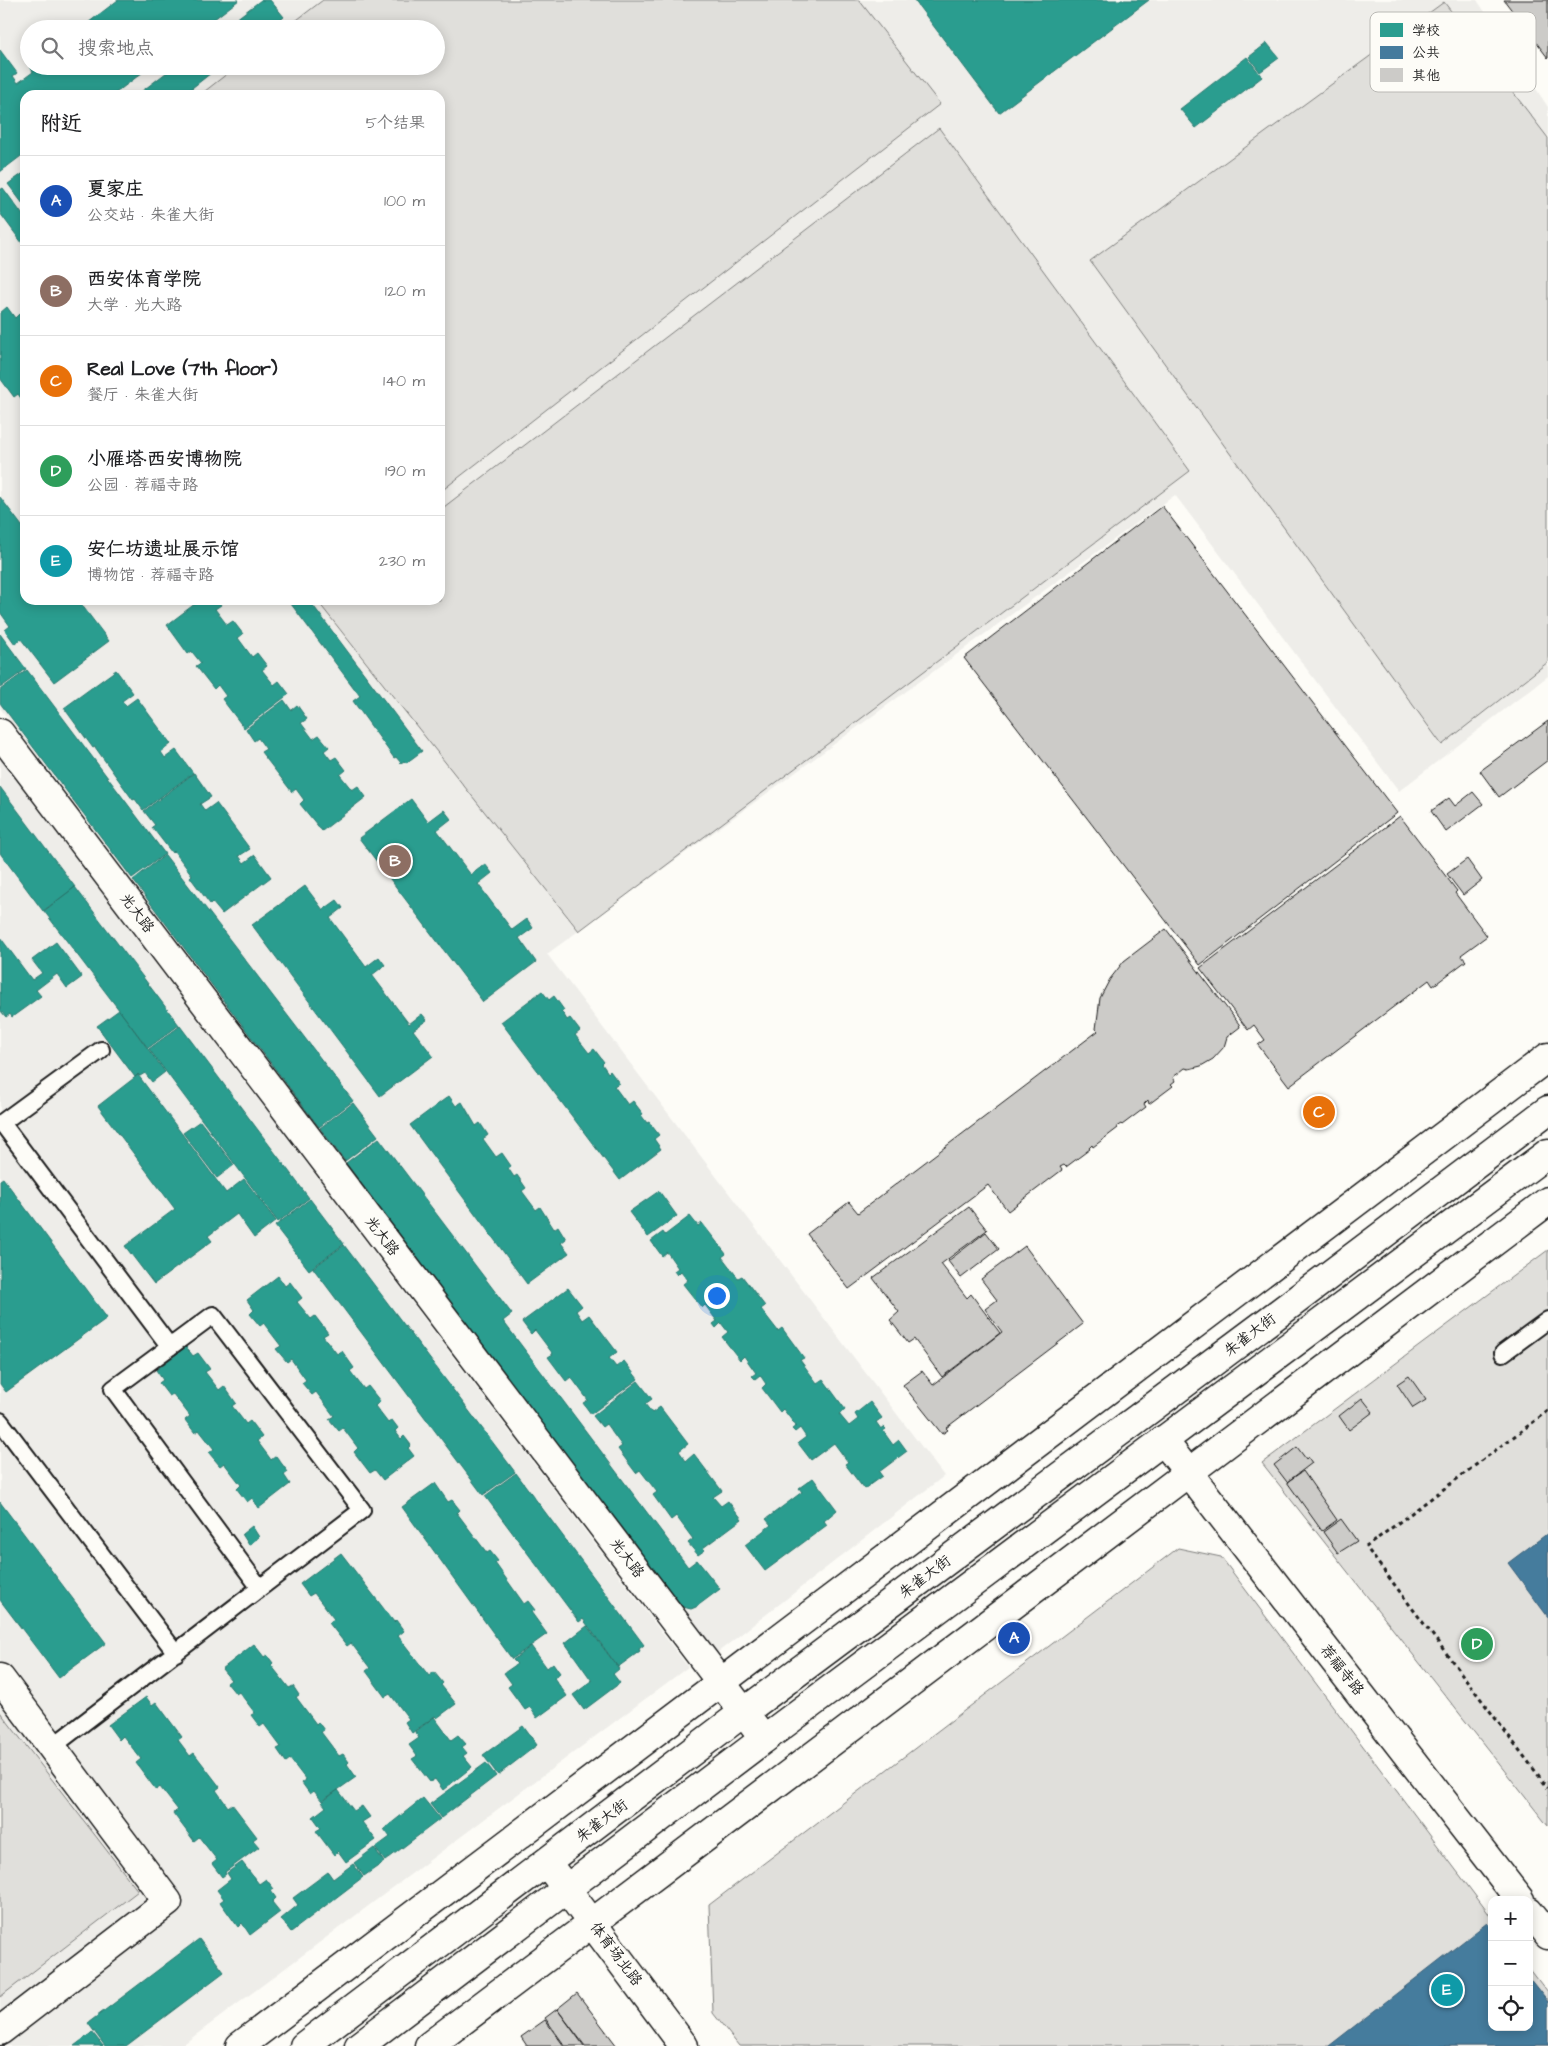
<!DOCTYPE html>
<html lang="zh">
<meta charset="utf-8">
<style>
body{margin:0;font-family:"Architects Daughter","LXGW WenKai TC",sans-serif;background:#f6f6f6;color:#202124}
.controls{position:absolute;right:15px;bottom:15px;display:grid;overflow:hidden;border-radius:10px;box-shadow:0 2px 12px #0003}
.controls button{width:45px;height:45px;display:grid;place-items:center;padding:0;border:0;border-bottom:1px solid #e0e0e0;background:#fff;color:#202124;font:25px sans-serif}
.you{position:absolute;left:716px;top:1295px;width:18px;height:18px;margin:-12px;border:4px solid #fff;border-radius:50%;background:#1a73e8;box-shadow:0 0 0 8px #1a73e833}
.badge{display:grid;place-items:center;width:32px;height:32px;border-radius:50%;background:#1c1c1c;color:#fff;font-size:16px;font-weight:700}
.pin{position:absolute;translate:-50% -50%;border:2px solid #fff;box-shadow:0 1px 5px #0006}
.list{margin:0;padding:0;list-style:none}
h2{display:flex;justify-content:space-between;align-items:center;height:65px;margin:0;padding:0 20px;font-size:21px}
h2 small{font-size:16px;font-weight:400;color:#757577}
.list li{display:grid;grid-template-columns:32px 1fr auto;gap:15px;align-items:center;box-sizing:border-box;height:90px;padding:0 20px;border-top:1px solid #e0e0e0}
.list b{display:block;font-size:19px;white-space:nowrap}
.list p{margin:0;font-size:16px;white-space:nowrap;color:#757577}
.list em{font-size:16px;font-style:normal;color:#757577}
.icon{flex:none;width:28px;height:28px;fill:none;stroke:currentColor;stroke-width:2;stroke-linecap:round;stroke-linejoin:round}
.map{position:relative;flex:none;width:1548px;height:2046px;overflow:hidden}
.search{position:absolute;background:#fff;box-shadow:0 2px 12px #0003;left:20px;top:20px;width:425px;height:55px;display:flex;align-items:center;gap:12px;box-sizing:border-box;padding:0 18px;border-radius:28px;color:#757577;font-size:19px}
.panel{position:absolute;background:#fff;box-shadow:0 2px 12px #0003;left:20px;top:90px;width:425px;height:515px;border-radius:15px}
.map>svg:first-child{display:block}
</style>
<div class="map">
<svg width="1548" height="2046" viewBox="0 0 1548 2046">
<rect width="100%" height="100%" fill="#fdfcf7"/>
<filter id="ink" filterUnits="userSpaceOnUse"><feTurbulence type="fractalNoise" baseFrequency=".02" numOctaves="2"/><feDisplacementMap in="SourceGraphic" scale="10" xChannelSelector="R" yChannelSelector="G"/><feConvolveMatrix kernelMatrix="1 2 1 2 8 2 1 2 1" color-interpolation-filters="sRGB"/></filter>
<g filter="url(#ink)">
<path fill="#eeede9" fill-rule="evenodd" d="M0,0h1477l71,107v569l-149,115 -224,-296 -628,459 397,522 -231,180 -713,-948zM29,29h407v37h-407zM25,95h415v505h-415z
M0,759l688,908 -507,379h-181z"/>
<path fill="#e0dfdb" stroke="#7e7e7c" d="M323,0h536l81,104 -500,388v-397h-240l37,-29h199v-37h-151z
M1444,2l104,136v524l-106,83 -352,-484z
M939,128l251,343 -611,460 -260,-328 4,-3h117v-90z
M1548,1250v576l-286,-363z
M1178,1548l43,9 271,361v109h37v-59l19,25v53h-809l-26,-33 -4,-108z
M0,1712l138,179 -138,106z"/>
<path fill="#2a9d8f" stroke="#26766c" d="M118,0h121l-38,29h-121z
M261,0h9l14,17 -15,12h-46z
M914,0h235l-150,113z
M1267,43l12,15 -19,14 -11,-15z
M0,50l17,23 -4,3 5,7 15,-11 -3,-6h121l-38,29h-88v58l-25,19z
M1247,57l15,20 -66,51 -16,-19z
M175,66h45l-37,29h-46z
M25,172v31l-2,1 -15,-20z
M3,188l22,30v29l-25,-34v-23z
M7,307l8,11 4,-4 6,8 -3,4 3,5v73l-7,-10 -4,3 -14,-19v-65z
M0,497l25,33v70h53l31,41 -55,41 -33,-43 -6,5 -10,-14 5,-4 -10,-14z
M200,600h17l4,5 -6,4 12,16 6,-4 10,13 -5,4 14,19 5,-4 10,13 -5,4 12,15 5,-4 10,13 -45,34 -22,-29 4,-3 -8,-11 -4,4 -18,-23 5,-3 -8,-10 -1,-2 -4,3 -21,-29z
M288,600h21l113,151 -16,12 -2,-2 -3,2 -5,-6 -2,1 -41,-57 7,-5z
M0,634l26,35 -26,19z
M27,670l138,184 -33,24 -132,-175v-13z
M116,670l17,23 -11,8 4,5 11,-8 34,46 -10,8 4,6 11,-8 17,23 -50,37 -8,-11 -2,1 -38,-53 -2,1 -29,-40z
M284,700l7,10 6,-5 10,14 -6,4 12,16 6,-4 10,12 -5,4 7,9 5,-3 10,13 -6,5 12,15 6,-4 8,11 -44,34 -22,-27 4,-4 -8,-11 -4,3 -31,-40 5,-3 -8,-11 -4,3 -8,-12z
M194,773l17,24 -11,7 5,7 11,-8 34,46 -11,7 5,7 11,-8 16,22 -49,37 -10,-12 -2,2 -20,-27 2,-2 -18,-24 -2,2 -20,-26 3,-2 -11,-14z
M0,787l75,100 -32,24 -43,-58z
M411,799l17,23 16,-12 7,9 -14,11 34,45 14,-11 7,9 -14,11 34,46 15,-11 6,9 -14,10 17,24 -53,40 -124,-164z
M165,855l188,246 -34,26 -186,-247z
M305,886l18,24 14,-10 6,8 -13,10 36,49 13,-10 6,8 -13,10 37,49 13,-10 5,6 -14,10 20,26 -53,40 -128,-171z
M75,887l104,138 -31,23 -104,-137z
M0,937l32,43 10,-7 -10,-13 24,-18 26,35 -15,11 -10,-14 -21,16 5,6 -29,21 -2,-3 -4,3 -6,-7z
M542,991l7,9 5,-4 10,14 -3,2 3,3 3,5 3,-2 10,13 -5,4 14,18 5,-4 10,13 -2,2 6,9 2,-2 9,12 -5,3 14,19 5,-4 10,13 -2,1 6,8 2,-1 10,13 -5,4 7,10 -41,31 -119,-158z
M119,1010l46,62 -13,10 -7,-9 -5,3 -2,-2 -3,3 -38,-51z
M180,1026l129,172 -31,24 -129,-173z
M138,1075l88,118 18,-14 32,42 -22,17 -17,-24 -29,22 4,5 -58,43 -29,-38 50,-37 -77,-103z
M449,1096l7,10 6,-4 14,24 4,-3 8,12 -5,4 13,18 6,-4 9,13 -3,2 6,9 3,-2 9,13 -4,3 14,19 4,-3 14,22 4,-3 8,13 -5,4 8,10 -42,31 -117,-159z
M353,1103l25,33 -33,25 -25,-33z
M200,1121l34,44 -17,13 -34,-45z
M379,1138l133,176 -9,7 185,246 9,-7 23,29 -24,18 -5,2 -12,-3 -333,-443z
M3,1178l104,140 -101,74 -6,-8v-204z
M659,1191l18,25 -29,21 -19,-25z
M310,1199l34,45 -35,26 -34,-44z
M690,1216l8,10 4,-3 24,31 -4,3 16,21 4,-2 23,30 -4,3 17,22 4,-3 22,30 -4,2 17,23 6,-4 22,30 -6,5 10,12 9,-7 -3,-5 15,-12 12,16 -6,4 5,7 3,-2 2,2 -3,2 10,14 6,-5 8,11 -28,21 3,4 -18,13 -19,-25 3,-2 -14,-19 -23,17 -13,-17 8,-6 -6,-9 -5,4 -3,-3 4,-3 -13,-17 -3,3 -18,-24 4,-4 -6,-9 -5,4 -3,-3 4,-3 -12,-17 -4,4 -18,-23 6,-5 -7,-9 -5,5 -3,-4 4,-3 -12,-16 -3,3 -19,-24 5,-4 -7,-9 -4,4 -3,-4 4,-3 -11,-16 -5,4 -11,-15 12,-9 2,3z
M344,1245l171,227 -32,23 -170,-227z
M278,1276l7,10 5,-4 12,16 -5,4 14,17 4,-3 13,17 -5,3 14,18 5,-3 12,17 -4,3 14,18 4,-3 12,15 -5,5 13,17 4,-3 6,8 -3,3 6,8 3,-3 7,9 -3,3 6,8 -31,24 -8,-10 -5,3 -16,-21 4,-4 -15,-20 -4,3 -10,-12 5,-3 -18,-24 -4,3 -10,-12 4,-3 -15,-21 -4,3 -11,-13 5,-3 -16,-21 -1,-2 -4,3 -10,-12 4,-4 -7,-10z
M568,1288l14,18 -6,5 6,9 7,-5 28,37 -8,6 7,9 8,-6 14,18 -47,35 -8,-11 5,-3 -17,-23 -5,4 -18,-24 5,-3 -18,-24 -4,4 -9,-12z
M186,1347l7,9 5,-3 12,16 -5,3 14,18 5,-4 12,17 -4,3 14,18 4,-3 12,16 -5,4 12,16 2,3 5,-4 12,16 -4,3 6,9 -31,24 -7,-10 -5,4 -10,-13 4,-4 -17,-22 -4,3 -11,-13 5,-4 -15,-19 -4,3 -10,-13 5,-4 -17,-22 -4,2 -10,-13 4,-3 -7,-10z
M638,1381l14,18 -7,5 7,9 8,-6 28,37 -9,7 7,10 8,-7 28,37 -9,6 8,9 7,-5 14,18 -39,29 2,2 -7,5 -10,-12 5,-4 -17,-23 -5,4 -18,-25 4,-3 -17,-22 -4,3 -18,-24 4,-3 -16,-22 -4,3 -9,-11z
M516,1473l128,172 -5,4 1,2 -22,16 -35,-48 -4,3 -94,-126z
M813,1478l24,32 -13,11 3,4 -62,46 -20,-26 26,-20 -5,-6 36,-27 -3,-4z
M435,1483l13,19 4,-2 8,10 -3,3 30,40 3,-2 8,10 -3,2 29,41 4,-3 7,9 -4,2 16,22 -35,25 -110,-152z
M0,1502l106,141 -47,35 -59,-78z
M252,1526l7,11 -10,8 -7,-11z
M341,1553l53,69 2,-2 8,11 -6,5 31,40 5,-4 9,11 -2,2 15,19 -19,14 -2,-2 -23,17 -7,-11 4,-3 -19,-25 -5,3 -19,-26 4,-3 -19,-25 -4,3 -18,-23 5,-4 -4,-5 -16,-21 -5,3 -9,-12z
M587,1626l32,43 -6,5 7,9 -36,27 -11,-15 19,-14 -27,-38z
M254,1644l10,13 3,-2 6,8 -2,2 18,23 4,-2 6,9 -3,2 20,27 2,-2 6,8 -3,2 18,24 4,-2 6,8 -2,2 9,13 -34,24 -8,-10 -4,3 -8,-11 4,-3 -16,-21 -4,3 -9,-13 4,-2 -17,-23 -4,3 -9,-12 4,-2 -16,-21 -3,2 -9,-11 4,-3 -9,-11z
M531,1646l16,22 6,-5 7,10 -6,5 13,18 -30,22 -7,-11 -5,3 -17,-23 4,-3 -8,-11 13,-9 -4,-4z
M146,1697l6,8 4,-3 26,35 -4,3 12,16 4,-3 26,34 -4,3 12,17 4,-3 25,33 -4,3 6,7 -34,25 1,2 -4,3 -10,-13 5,-4 -18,-23 -5,4 -21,-28 5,-3 -18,-23 -4,3 -20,-27 5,-4 -18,-23 -4,4 -11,-15z
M434,1717l17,23 7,-5 8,9 -4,3 5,6 -4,3 9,11 -29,23 -8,-11 -5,3 -18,-23 5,-3 -8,-11 10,-7 -4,-6z
M523,1726l14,19 -39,30 -15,-20z
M486,1763l10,13 -55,42 -11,-14z
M338,1790l16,21 8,-5 8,11 -8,5 14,18 -30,22 -8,-11 -4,4 -18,-24 5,-3 -8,-11 13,-10 -4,-5z
M423,1798l17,21 -55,42 -10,-13 15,-11 -6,-8z
M374,1848l10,14 -20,14 -10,-13z
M242,1862l17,22 7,-5 8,10 -3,2 5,7 -4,4 8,10 -30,23 -8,-12 -4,4 -18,-25 4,-3 -7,-9 14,-11 -4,-6z
M353,1864l10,13 -72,55 -10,-13 17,-14 -5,-7 35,-26 5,7z
M199,1939l25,33 -98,74h-21l-17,-23z
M92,2032l11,14h-29l16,-12z"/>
<path fill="#457b9d" stroke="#395e76" d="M1548,1533v84l-40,-54z
M1487,1923l5,6v98h37v-49l19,24v44h-219z"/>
<path fill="#cccbc8" stroke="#1c1c1c" d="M1504,0h44v58z
M1162,506l235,307 -197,152 -236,-307z
M1548,721v39l-49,37 -19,-26z
M1473,792l10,12 -37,28 -15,-21 18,-13 6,8z
M1400,816l57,75 -2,2 32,43 -26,19 5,6 -33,25 -4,-6 -140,106 -31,-41 7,-5 -11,-15 -6,5 -48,-62z
M1467,859l15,21 -19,15 -16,-21z
M1166,929l73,95 1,3 -13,10 -3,10 -11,12 -12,7 -12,3 -4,-1 -5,4 -7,5 2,4 -4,3 2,2 -24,18 -1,-4 -4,4 2,3 -24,18 -1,-1 -5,3 2,1 -25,19 -1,-2 -3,3 1,1 -24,18 -2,-2 -4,2 2,3 -54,41 -20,-26 -139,104 -42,-55 42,-32 9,11 240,-182 -2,-2 4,-31 10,-19 14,-18z
M969,1207l18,23 -46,34 26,34 4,-4 29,39 -58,44 -28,-38 -6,4 -18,-23 9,-8 -26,-34z
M986,1232l13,17 -38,29 -13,-17z
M1025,1246l58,78 -137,104 2,2 -6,4 -39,-49 19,-14 11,14 69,-53 -17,-23 12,-9 -16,-21z
M1409,1376l17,24 -13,8 -16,-24z
M1362,1398l11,14 -24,18 -10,-14z
M1297,1447l9,12 2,-2 4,6 -25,19 -13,-17z
M1303,1471l34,49 -15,11 -35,-49z
M1341,1519l16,22 -19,12 -15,-21z
M577,1993l40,53h-32l-28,-37z
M557,2009l27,37h-19l-20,-28z
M545,2020l19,26h-37l-6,-9z"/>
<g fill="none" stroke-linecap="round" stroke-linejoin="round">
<defs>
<path id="service" d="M2,1123l168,224
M0,1124l101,-74
M1503,1353l45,-33
M0,1421l176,232
M52,1747l310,-237 -149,-195 -100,74 147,199"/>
<path id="minor" d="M0,1678l168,224 -168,129
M240,2046l1308,-989
M429,2046l1119,-845"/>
<path id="tertiary" d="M0,733l764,1006
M1163,1440l357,460
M547,1863l137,183
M1529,1911l19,24"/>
<path id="secondary" d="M304,2046l440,-334 551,-411 253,-191
M359,2046l405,-307 784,-586"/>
</defs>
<use href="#service" stroke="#1c1c1c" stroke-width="20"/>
<use href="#minor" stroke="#1c1c1c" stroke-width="31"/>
<use href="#tertiary" stroke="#1c1c1c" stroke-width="31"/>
<use href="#secondary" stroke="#1c1c1c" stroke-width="31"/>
<path stroke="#1c1c1c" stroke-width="3" stroke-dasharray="4 4" stroke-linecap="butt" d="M1548,1411l-182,136 182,241"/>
<use href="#service" stroke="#fdfcf7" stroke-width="16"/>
<use href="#minor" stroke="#fdfcf7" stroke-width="28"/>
<use href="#tertiary" stroke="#fdfcf7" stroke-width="28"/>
<use href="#secondary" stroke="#fdfcf7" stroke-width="28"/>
</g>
</g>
<g text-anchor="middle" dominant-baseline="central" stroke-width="5" stroke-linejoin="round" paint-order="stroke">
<g font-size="15" fill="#1c1c1c" stroke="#fdfcf7">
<text transform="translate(137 913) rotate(53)">光大路</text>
<text transform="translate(382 1236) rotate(53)">光大路</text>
<text transform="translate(1250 1335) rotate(-37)">朱雀大街</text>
<text transform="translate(627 1558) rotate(53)">光大路</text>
<text transform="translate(925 1577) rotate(-37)">朱雀大街</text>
<text transform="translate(1342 1670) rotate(52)">荐福寺路</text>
<text transform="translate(602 1821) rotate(-37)">朱雀大街</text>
<text transform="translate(616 1954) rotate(53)">体育场北路</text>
</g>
</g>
<rect x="1370" y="12" width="166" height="80" rx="8" fill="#fdfcf7" stroke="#bab9b5" stroke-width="1"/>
<rect x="1380" y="23" width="23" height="14" fill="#2a9d8f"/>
<rect x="1380" y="46" width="23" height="13" fill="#457b9d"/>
<rect x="1380" y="68" width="23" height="14" fill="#cccbc8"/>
<g font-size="14" fill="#1c1c1c">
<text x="1412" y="35">学校</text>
<text x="1412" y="57">公共</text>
<text x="1412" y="80">其他</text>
</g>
</svg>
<div class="controls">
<button>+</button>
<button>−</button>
<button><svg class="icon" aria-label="locate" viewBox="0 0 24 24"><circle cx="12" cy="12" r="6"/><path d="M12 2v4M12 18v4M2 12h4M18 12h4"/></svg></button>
</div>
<div class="you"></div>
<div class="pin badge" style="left:1014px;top:1638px;background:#1a4fb4">A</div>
<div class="pin badge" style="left:395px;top:861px;background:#8d6e63">B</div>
<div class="pin badge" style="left:1319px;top:1112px;background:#e8710a">C</div>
<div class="pin badge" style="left:1477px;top:1644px;background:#2e9e5b">D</div>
<div class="pin badge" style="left:1447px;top:1990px;background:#0f9aa8">E</div>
<div class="search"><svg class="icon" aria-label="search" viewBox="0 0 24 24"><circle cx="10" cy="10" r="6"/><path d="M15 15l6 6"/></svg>搜索地点</div>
<section class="panel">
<h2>附近<small>5个结果</small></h2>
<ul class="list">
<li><span class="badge" style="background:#1a4fb4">A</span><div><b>夏家庄</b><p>公交站 · 朱雀大街</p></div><em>100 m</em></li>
<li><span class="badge" style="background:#8d6e63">B</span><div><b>西安体育学院</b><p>大学 · 光大路</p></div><em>120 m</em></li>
<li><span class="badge" style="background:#e8710a">C</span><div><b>Real Love (7th floor)</b><p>餐厅 · 朱雀大街</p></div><em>140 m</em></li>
<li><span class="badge" style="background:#2e9e5b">D</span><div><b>小雁塔·西安博物院</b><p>公园 · 荐福寺路</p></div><em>190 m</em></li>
<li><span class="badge" style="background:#0f9aa8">E</span><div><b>安仁坊遗址展示馆</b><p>博物馆 · 荐福寺路</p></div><em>230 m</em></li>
</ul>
</section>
</div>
